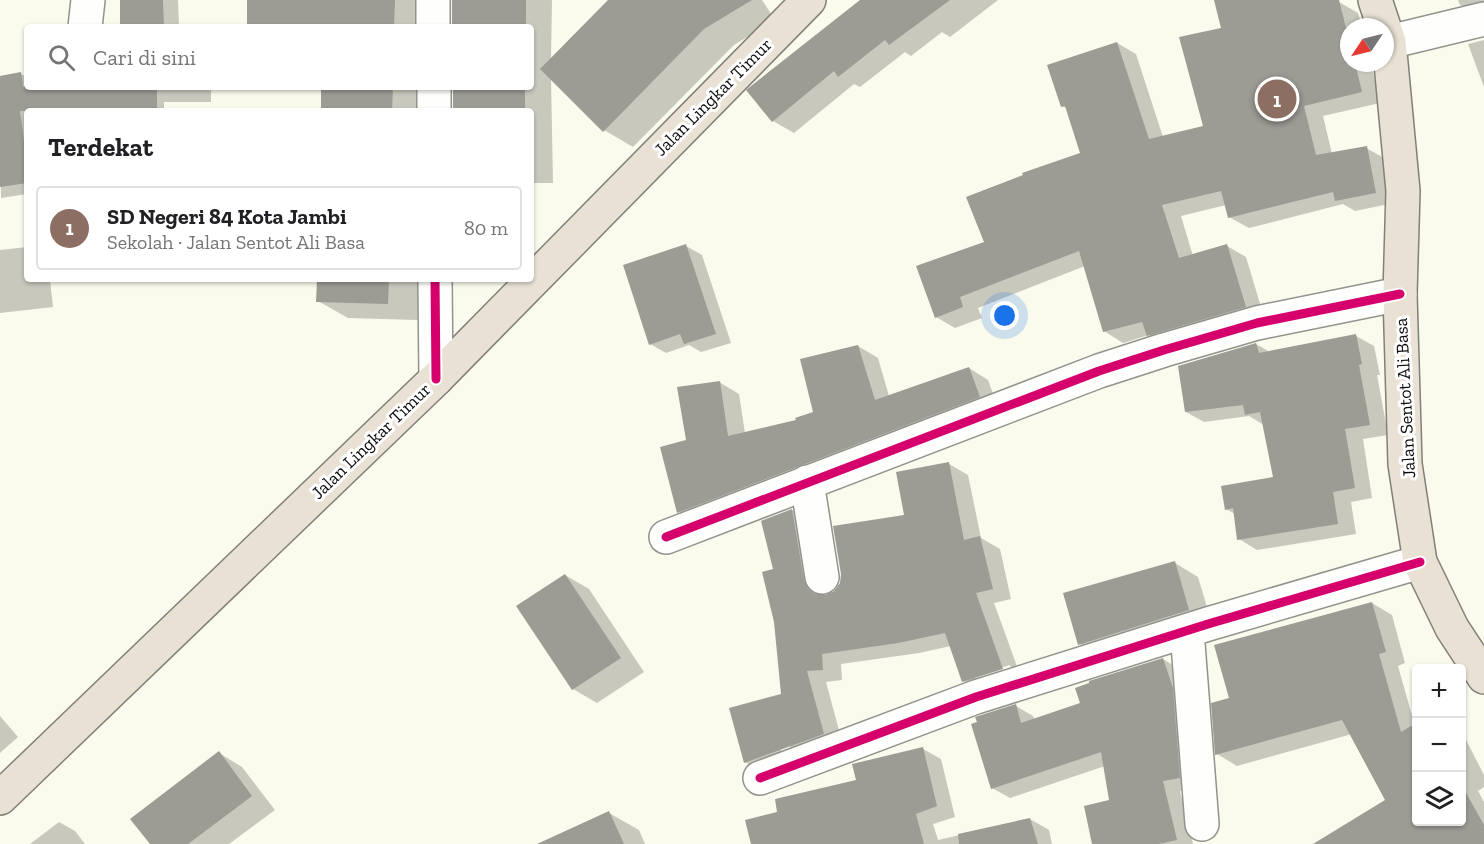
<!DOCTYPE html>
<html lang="id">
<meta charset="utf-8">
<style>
body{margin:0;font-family:"Zilla Slab",serif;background:#f2f2f2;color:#202124}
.controls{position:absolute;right:18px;bottom:18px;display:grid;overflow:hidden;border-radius:6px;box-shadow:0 2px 4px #0004}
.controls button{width:54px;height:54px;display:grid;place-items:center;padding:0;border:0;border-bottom:2px solid #e0e0e0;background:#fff;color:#202124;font:30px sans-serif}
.compass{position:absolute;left:1340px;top:18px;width:54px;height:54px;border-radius:50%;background:#fff;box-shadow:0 2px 4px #0004;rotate:235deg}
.you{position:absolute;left:1005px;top:316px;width:21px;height:21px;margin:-15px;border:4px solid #fff;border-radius:50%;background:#1a73e8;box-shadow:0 0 0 9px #1a73e833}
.badge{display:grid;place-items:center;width:39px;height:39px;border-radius:50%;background:#0b8043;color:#fff;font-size:20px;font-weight:700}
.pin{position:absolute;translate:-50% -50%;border:3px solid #fff;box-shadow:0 2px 6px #0006}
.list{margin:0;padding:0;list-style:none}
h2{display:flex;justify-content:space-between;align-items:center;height:78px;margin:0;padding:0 24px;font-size:26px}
h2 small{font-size:20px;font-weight:400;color:#757577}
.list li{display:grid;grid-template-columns:39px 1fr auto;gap:18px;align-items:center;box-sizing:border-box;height:84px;margin:0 12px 12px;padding:0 12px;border:2px solid #e0e0e0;border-radius:6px}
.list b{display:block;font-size:22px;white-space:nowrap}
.list p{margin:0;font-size:20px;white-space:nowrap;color:#757577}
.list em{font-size:20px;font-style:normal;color:#757577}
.icon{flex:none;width:33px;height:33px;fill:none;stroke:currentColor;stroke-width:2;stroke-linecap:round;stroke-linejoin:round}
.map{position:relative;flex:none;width:1484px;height:844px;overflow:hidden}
.search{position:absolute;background:#fff;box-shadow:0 2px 4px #0004;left:24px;top:24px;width:510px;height:66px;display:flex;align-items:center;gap:15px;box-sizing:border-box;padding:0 21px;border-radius:6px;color:#757577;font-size:22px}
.panel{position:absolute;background:#fff;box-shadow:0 2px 4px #0004;left:24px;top:108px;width:510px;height:174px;border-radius:6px}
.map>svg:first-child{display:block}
</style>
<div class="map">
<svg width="1484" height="844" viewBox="0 0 1484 844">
<rect width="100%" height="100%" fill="#fafaed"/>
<path fill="#0003" fill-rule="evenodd" d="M121,0h57l1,27h-57z
M248,0h177l-1,27h-175z
M453,0h99l-1,59 59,-59h152l13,20 -41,25 -101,102 -29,-17 -53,-52 2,105h-22v-72h-77v-24h77v-60h-78z
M861,0h137l-48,37 -8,-5 -31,24 -6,-4 -45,35 -6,-3 -60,49 -21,-12 -24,-30z
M1216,0h111l12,2 19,11 4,14h-13v36h22l9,40 -57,13 9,38 34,-6 20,11 8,44 -39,8 -12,-7 -94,24 -20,-11 -3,-12 -45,11 12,40 34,-10 19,11 18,60 -97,29 -18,-11 -26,8 -19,-12 -19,-65 -107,42 4,10 -27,10 -19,-11 50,-74 95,-89 -13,-45 -6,-3 55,-63 19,11 27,83 42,-10 18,-98z
M1458,0h26v18l-24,-13z
M1484,40v47l-16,-43z
M21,74l6,3v10h184v15h-47v9h-137v83l-26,4 -1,-121z
M323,87h100l-1,24h-100z
M686,246l16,9 29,88 -30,9 -12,-7 -23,8 -16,-9z
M27,247v32h23l3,28 -53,6v-63z
M318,279h101l-1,41 -70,-2 -30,-17z
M1356,336l18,10 6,29h-3l11,60 -25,4 9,59 -21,4 5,32 -99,16 -18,-11 -4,-25 -9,-5 49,-31 -11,-53 -15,-9 -45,6 -18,-10 70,-68 14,8z
M858,346l20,12 11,38 80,-28 19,12 10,28 -300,115 -19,-11 9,-71 31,-59 20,12 6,39 53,-12 17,-8z
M949,464l19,11 13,63 19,11 11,50 -17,4 28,77 -39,12 -19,-11 -13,-35 -32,7 -78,11 1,16 -16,2 17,63 -33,12 -30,-16 3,26 -18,7 -20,-12 37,-67 -7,-125 17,-60 19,11 14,76 10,-5 71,-76zM1010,665l1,3 -36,11v-3z
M1175,563l23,14 14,47 -109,34 -23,-14z
M565,575l24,14 55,83 -47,31 -24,-14z
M1372,603l20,12 13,48 -7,3 17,60 1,-1v97h46v-90l22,43v12l-6,4 6,11v42h-153l56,-44 -35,-66 -115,32 -20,-12 14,-55z
M1163,659l18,11 16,118 -17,3 13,53h-99l17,-43 -6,-35 -95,32 -18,-10 24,-82 17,10 2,4 47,-16z
M0,716l18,21 -18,16z
M923,749l18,10 14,58 -22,7 5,16 92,-21 19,11 3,14h-237l43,-63z
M219,753l23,14 33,43 -46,34h-78z
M609,813l30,17 6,14h-104z
M59,822l16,9 10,13h-55z"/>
<path fill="#9c9b94" d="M120,0h43l1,27h-44z
M247,0h148l-1,27h-147z
M452,0h74v27h-74z
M608,0h144l-48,29 -101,103 -63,-63z
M860,0h90l-61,45 -4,-5 -47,37 -4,-6 -62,51 -26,-32z
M1214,0h125l10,40v23h6l7,29 -58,14 12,49 51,-9 9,47 -41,8 -2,-9 -105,26 -7,-27 -59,14 17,53 48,-14 19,63 -99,29 -5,-14 -39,10 -24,-81 -119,46 3,10 -28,11 -19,-52 68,-24 -18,-45 57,-22 -1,-2 58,-20 -15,-47 -4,1 -14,-42 70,-23 32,97 54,-13 -24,-89 42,-9z
M21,72l2,15h134v22l-137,2 7,52v20l-27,4v-111z
M321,87h72l-1,24h-71z
M453,87h72v24h-72z
M686,244l30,90 -32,10 -4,-10 -31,11 -26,-80z
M317,279h72l-1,25 -72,-2z
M1356,334l6,30 -3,1 11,60 -25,4 10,59 -22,4 5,32 -101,16 -4,-32 -8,2 -4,-24 52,-9 -13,-65 -15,3 -2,-10 -58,7 -7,-46 78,-23 3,10z
M858,345l17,55 94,-33 11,30 -303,116 -17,-66 26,-7 -9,-53 43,-6 8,55 68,-16 -1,-2 18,-6 -13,-53z
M949,462l15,78 16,-4 13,53 -17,4 27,76 -41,13 -17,-49 -47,10 -76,11 1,16 -16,1 17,63 -80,29 -15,-55 52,-14 -7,-72 -12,-50 11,-3 -12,-48 31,-12 12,71 4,9 7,5 10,1 9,-4 6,-8 1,-9 -8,-48 71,-11 -8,-43z
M1175,561l14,49 -111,35 -15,-52z
M565,574l56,84 -49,32 -56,-84z
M1372,602l14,50 -7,2 22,78 15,-9v99h45v-38l23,41v19h-171l72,-44 -43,-80 -127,35 -4,-52 18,-5 -15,-53z
M1163,658l10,30 7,90 -17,3 14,59 -18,4h-67l-8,-38 25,-6 -8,-48 -110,37 -20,-65 6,-2 -2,-5 41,-13 5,19 59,-20 -5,-15 14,-5v-2z
M923,747l14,59 -21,8 8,30h-173l-6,-24 32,-8 -2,-13 81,-19 -4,-16z
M219,751l33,45 -64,48h-38l-20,-25z
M609,811l15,33h-87z
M1030,818l8,26h-79l-1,-10z"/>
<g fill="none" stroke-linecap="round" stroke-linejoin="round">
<defs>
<path id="minor" d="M433,0v27
M85,27l3,-27
M1389,42l95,-23
M434,87v24
M435,279l1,100
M807,482l15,95
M666,537l433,-166 65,-21 93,-27 143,-29
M1187,631l15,193
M760,778l216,-81 232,-73 212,-62"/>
<path id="highway" d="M1375,0l9,27
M1385,30l4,12 14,149 -3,103 5,170 15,98 32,66 32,49
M0,798l436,-419 373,-379"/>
</defs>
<use href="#minor" stroke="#93938d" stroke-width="36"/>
<use href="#highway" stroke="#80807a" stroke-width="36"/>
<use href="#minor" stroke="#fefefc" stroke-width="33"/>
<use href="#highway" stroke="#e9e1d4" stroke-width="33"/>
<defs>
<path id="cycleway" d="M435,279l1,100
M666,537l433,-166 65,-21 93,-27 143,-29
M760,778l216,-81 232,-73 212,-62"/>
</defs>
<use href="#cycleway" stroke="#fff" stroke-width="13"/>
<use href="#cycleway" stroke="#d6006c" stroke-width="9"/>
</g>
<g text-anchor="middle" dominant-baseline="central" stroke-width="6" stroke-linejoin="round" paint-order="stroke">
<g font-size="18" fill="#0b0b0b" stroke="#fff">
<text transform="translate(713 97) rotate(-45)">Jalan Lingkar Timur</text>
<text transform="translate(1405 398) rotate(-93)">Jalan Sentot Ali Basa</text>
<text transform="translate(371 441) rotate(-44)">Jalan Lingkar Timur</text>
</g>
</g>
</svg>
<div class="controls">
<button>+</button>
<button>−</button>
<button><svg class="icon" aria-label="layers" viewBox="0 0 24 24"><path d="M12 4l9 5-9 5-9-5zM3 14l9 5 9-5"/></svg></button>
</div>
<svg class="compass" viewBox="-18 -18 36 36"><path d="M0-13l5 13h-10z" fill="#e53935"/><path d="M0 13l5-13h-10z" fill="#757577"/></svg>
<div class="you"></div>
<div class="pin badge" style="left:1277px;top:99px;background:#8d6e63">1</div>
<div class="search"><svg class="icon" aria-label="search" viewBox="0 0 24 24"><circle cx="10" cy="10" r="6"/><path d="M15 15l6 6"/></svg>Cari di sini</div>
<section class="panel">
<h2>Terdekat<small></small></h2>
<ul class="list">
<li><span class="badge" style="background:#8d6e63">1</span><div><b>SD Negeri 84 Kota Jambi</b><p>Sekolah · Jalan Sentot Ali Basa</p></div><em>80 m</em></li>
</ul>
</section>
</div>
